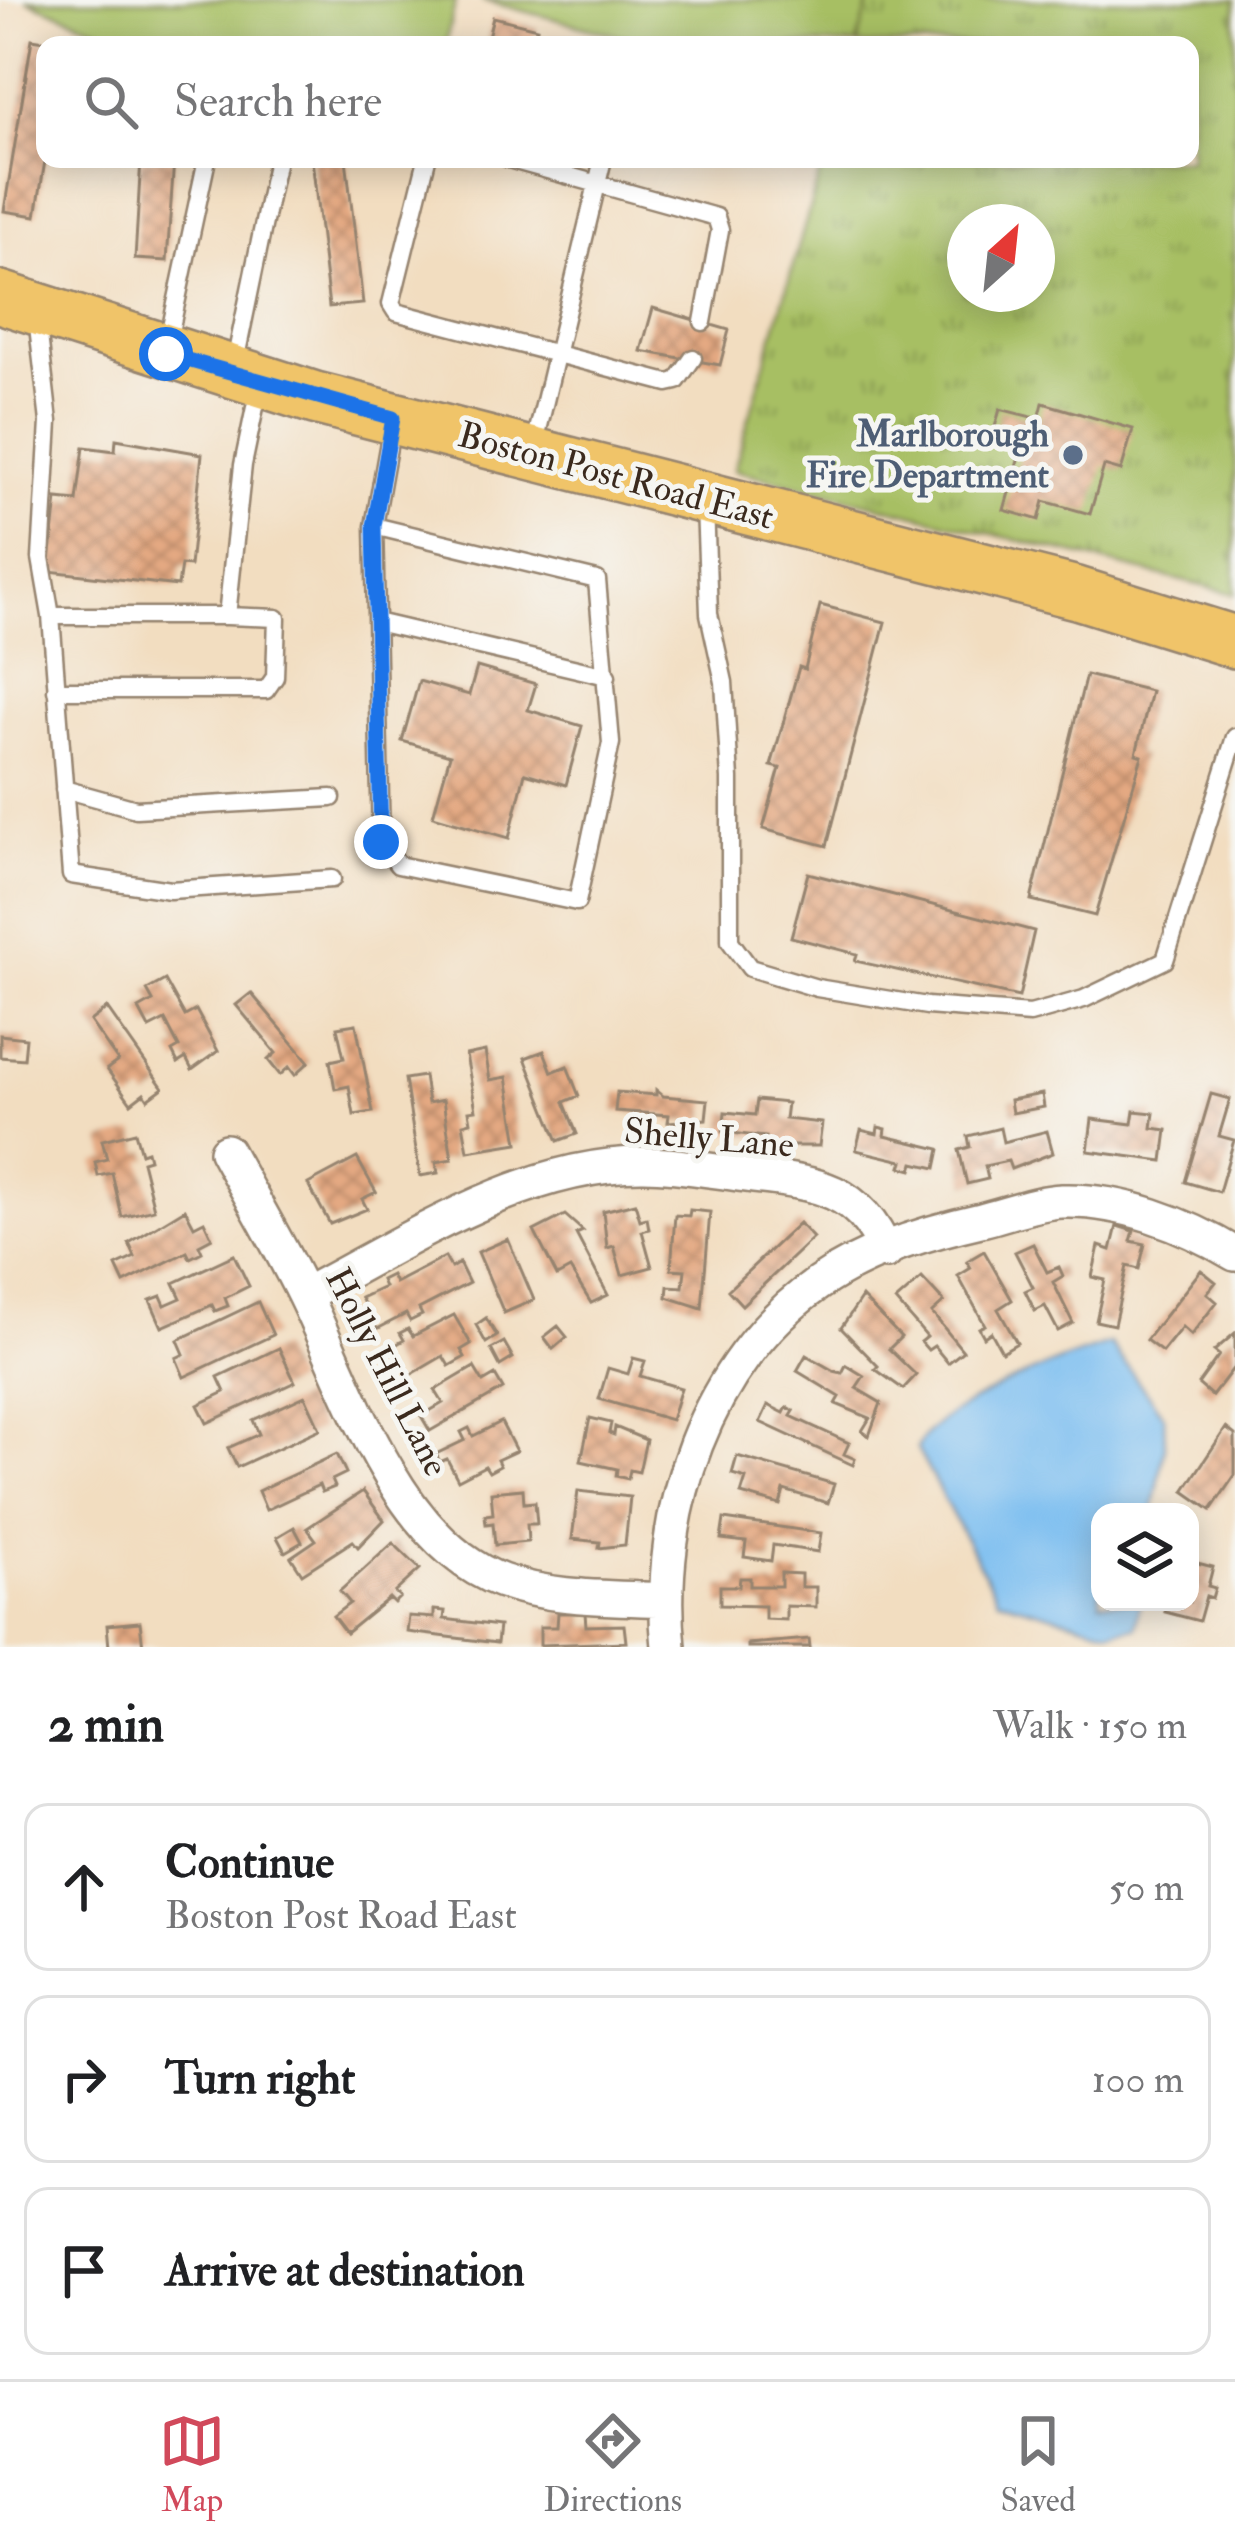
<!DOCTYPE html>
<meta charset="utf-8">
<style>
body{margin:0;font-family:"IM FELL Double Pica",serif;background:#f6f6f6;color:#202124}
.controls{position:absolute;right:36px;bottom:36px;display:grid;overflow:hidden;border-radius:24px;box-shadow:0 6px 30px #0003}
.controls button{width:108px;height:108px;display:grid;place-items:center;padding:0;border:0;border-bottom:3px solid #e0e0e0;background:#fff;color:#202124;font:60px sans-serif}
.compass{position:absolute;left:947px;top:204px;width:108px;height:108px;border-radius:50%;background:#fff;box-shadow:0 6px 30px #0003;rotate:27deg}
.stop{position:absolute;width:36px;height:36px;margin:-27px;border:9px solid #1a73e8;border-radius:50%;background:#fff}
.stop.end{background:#1a73e8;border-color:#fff;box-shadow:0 3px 12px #0008}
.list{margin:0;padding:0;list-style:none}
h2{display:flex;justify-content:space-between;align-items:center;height:156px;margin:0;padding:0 48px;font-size:51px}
h2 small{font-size:39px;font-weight:400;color:#757577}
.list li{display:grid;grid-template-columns:78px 1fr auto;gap:36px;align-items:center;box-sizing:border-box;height:168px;margin:0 24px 24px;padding:0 24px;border:3px solid #e0e0e0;border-radius:24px}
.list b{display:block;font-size:45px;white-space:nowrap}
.list p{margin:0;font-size:39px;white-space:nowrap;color:#757577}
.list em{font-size:39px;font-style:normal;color:#757577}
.icon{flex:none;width:66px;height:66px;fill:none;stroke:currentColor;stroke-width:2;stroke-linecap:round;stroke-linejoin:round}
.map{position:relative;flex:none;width:1235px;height:1647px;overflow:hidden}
.search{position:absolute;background:#fff;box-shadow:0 6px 30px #0003;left:36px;right:36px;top:36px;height:132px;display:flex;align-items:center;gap:30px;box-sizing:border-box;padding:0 42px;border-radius:24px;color:#757577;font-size:45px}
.sheet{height:732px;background:#fff}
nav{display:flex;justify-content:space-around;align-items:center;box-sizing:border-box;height:168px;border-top:3px solid #e0e0e0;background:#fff;font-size:33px;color:#757577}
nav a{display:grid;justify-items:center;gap:6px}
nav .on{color:#d1495b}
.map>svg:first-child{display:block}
</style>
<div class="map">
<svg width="1235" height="1647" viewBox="0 0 1235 1647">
<defs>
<pattern id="park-tufts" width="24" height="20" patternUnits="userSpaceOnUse" patternTransform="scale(3)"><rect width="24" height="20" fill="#a7bf64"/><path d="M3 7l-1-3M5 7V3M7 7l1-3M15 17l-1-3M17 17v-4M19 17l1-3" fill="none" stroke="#899b52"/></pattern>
<pattern id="building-cross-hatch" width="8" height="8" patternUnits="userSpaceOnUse" patternTransform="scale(3)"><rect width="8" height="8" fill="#e4a982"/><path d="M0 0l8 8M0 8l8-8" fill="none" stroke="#ba8a6a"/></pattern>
</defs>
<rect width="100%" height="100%" fill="#f6f6f2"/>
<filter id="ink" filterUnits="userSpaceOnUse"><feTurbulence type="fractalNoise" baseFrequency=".00833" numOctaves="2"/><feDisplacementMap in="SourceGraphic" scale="24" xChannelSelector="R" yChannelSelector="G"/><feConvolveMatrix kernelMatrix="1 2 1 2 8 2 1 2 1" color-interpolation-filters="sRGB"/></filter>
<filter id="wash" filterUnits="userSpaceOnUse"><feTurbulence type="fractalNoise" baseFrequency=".004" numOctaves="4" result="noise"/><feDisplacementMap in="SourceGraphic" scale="48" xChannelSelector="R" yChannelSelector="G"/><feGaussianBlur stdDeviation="2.7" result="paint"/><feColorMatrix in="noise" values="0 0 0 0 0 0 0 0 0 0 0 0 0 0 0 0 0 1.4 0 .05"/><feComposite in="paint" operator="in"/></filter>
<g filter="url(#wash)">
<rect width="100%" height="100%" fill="#f2ddc0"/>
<path fill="#a7bf64" stroke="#717441" stroke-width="3" d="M26,0h430l-11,45h-306z
M481,0h389l-13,45h-202z"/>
<path fill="url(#park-tufts)" stroke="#717441" stroke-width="3" fill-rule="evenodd" d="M870,0h365v594l-501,-124 90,-311h366v-114h-333zM965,222h72v72h-72z"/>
<path fill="#7abdf0" stroke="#5a7487" stroke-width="3" d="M1110,1344l54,72 1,31 -12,65h-53v90h40l-4,25 -26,4 -112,-32 -81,-150c14,-41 151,-93 193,-105z"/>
<g id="blocks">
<path fill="url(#building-cross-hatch)" d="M493,17l44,11 -3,17h-48z
M32,39l13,2v120l-9,55 -32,-5z
M141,159h33l-7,102 -32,-2z
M312,159h34l17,145 -34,3z
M653,308l76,22 -9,35 -79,-14z
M1043,403l90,26 -12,42 -17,-5 -14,48 -46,-13 -5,19 -35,-10 19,-67 -30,-9 7,-25 39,10z
M116,439l86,15 -12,112 -9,-1 -3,21 -129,-15 8,-72 20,2 7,-54 31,4z
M820,605l65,17 -58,224 -64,-17 17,-61 -9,-2 28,-99 6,2z
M477,667l59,17 -8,26 54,16 -16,59 -41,-12 -16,65 -76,-22 17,-61 -48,-14 17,-60 50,14z
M1086,675l65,16 -15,63 6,2 -47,160 -64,-16z
M808,873l226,58 -15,66 -164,-36 2,-7 -66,-17z
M165,980l20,36 11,-6 22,41 -26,19 -6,-12 -8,5 -6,-12 7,-4 -14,-27 -16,8 -10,-19 14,-8 -6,-11z
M251,993l58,69 -14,13 -6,-8 -9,8 -12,-15 8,-7 -40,-48z
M107,1008l56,80 -15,11 -4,-6 -13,10 -24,-34 11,-8 -28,-40z
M356,1024l17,88 -19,3 -5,-29 -14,3 -5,-28 14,-3 -7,-31z
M0,1035l26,3 -2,21 -24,-2z
M485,1051l5,29 17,-3 11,66 -50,8 -5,-27 8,-2 -2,-11 7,-1 -10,-55z
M544,1051l8,21 15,-6 12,30 -15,6 13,32 -19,7 -33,-83z
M424,1076l4,27 15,-3 9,59 -16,3 2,11 -18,3 -15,-97z
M656,1090l7,6 45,4 -2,19 -38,3 1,-7 -54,-4 2,-19 39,3z
M1042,1094l2,13 -32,6 -2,-13z
M1211,1094l19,5 -11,37 15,4 -15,52 -34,-10z
M757,1100l30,3 -2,16 37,4 -3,23h-55l2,-9 -43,-5 2,-20 30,3z
M1134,1111l20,2 -2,15 15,2 -4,31 -75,-10 4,-32 40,5z
M878,1127l8,2 -1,7 55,13 -4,19 -22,-5 -2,7 -11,-3 2,-6 -47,-11 5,-20 16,4z
M1000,1128l3,14 44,-11 6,22 -42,16 -3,-8 -23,5 3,13 -21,5 -8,-34 11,-3 -2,-11z
M135,1132l6,21 6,-2 2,8 -7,2 12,48 -32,8 -10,-44 -14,3 -3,-14 12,-3 -5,-19z
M357,1158l19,34 -14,7 5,10 -37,15 -22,-40z
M635,1203l5,17 7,-2 2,11 -7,2 10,36 -30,8 -8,-29 -7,2 -4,-37z
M185,1209l9,17 10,-5 8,17 -13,7 3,7 -12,6 -3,-6 -63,31 -8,-17 19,-9 -6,-14z
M690,1210l20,2 -8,96 -35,-11 1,-11 15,1 2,-17 -14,-1 4,-54 14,1z
M565,1215l18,16 -7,3 32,61 -17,8 -21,-34 -13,7 -23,-45z
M799,1223l14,15 -71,67 -14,-15z
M1117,1226l17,5 -3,10 14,3 -6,25 -12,-3 -13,59 -18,-4 9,-41 -13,-3 7,-31 12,4z
M508,1239l26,61 -30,13 -26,-61z
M1033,1244l14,28 12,-5 4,9 -10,6 20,41 -15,8 -13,-25 -10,5 -10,-20 8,-4 -18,-35z
M984,1251l28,49 -14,9 19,34 -15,9 -11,-20 -7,5 -5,-9 6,-3 -27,-49 13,-8 -4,-7z
M234,1255l15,31 -24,12 3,8 -13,5 -3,-6 -50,22 -12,-27 11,-4 4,9 16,-7 -7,-15z
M445,1257l6,11 8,-5 10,20 -50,26 3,6 -12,6 -4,-7 -29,15 -16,-31 23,-11 -3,-7 10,-5 4,8z
M1201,1270l15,12 -9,11 10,9 -26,33 -9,-8 -20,25 -16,-12z
M922,1278l22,24 -12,11 31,38 -15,12 -14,-17 -6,4 -7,-8 6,-5 -31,-36z
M862,1297l39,40 -12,12 27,26 -13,14 -28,-20 3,-3 -37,-38z
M258,1302l15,33 -89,42 -8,-19 8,-4 -6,-14z
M454,1315l17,29 -10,6 4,7 -16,9 -6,-10 -41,24 -17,-29 19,-11 -4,-7 8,-4 5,7z
M486,1318l11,18 -11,7 -10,-18z
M558,1326l9,11 -14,12 -9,-12z
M1235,1333v33l-23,30 -14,-12 21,-29 -5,-4z
M504,1342l9,16 -13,8 -9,-17z
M279,1348l16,34 -88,41 -9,-18 27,-13 -7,-15z
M806,1355l28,16 8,2 4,-8 18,11 -8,12 25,15 -12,33 -7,-5 8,-13 -34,-14 4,-7 -43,-26z
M633,1358l12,3 -5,15 41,12 -10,32 -72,-21 9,-31 20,6z
M474,1367l9,15 12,-7 8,14 -73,42 -9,-15 22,-13 -8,-13z
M305,1396l15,33 -83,38 -9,-19 31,-14 -6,-14z
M768,1405l16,8 3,-6 7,4 -3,5 58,27 -5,11 11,5 -2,6 -93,-43z
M590,1418l21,5 -2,10 5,2 1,-8 31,13 -7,32 -9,-2 -2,9 -12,-3 1,-7 -36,-8z
M501,1422l15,29 -19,9 3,6 -11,6 -4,-6 -27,14 -11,-21 -7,3 -4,-8 29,-14 -4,-8 8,-4 4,8z
M1226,1428l9,7v40l-24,35 -27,-19z
M337,1454l9,19 -14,7 3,7 -13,5 -3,-7 -53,25 -8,-19z
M737,1456l97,28 -6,19 -44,-13 -4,15 -39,-11 5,-16 -14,-4z
M523,1489l1,14 11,-1 2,22h-10l1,18 -33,3 -2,-22 -7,1 -1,-9 8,-1 -2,-22z
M363,1491l21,29 -26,27 -5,-6 -51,33 -11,-17 25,-17 -9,-12z
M578,1491l52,6 -5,48 -26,3 1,-6 -28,-3z
M724,1519l97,14 -3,19 -45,-7 -2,16 -27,-4 2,-15 -25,-3z
M294,1527l8,15 -17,10 -8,-15z
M393,1543l27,26 -25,23 5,5 -6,6 -5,-5 -43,35 -13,-17 17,-13 -10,-12z
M1190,1561l23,6 -5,19 7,2 -3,10 -6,-2 -7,25 -34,-9 3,-10h22z
M781,1573l20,1v13h15v20l-30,-1v14l-21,-1v-13l-45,-1v-19h19l1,-8h10v8h31z
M434,1610l11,1 -1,8 55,7 -2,17 -90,-11 2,-16 25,2z
M558,1613h27l1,13 38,-1 2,17 -86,3v-18h17z
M140,1622l3,25h-34l-2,-22z
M809,1639l1,8h-62v-3z"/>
</g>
</g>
<g filter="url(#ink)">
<use href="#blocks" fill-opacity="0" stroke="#96846f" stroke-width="3"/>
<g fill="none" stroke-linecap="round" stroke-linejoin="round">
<defs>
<path id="service" d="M427,159l-36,145 5,8 272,71 9,-2 16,-23
M508,159l208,58 4,13 -17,92
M37,318l12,104 -8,136 10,58h176l16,-151 17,-82
M167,346l40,-187
M234,367l43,-208
M534,447l69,-288
M705,506l4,108 15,68 6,97v162l20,27 67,20 110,18 103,8 54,-15 81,-39 70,-223
M374,526l223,54 14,163 -34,159 -179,-37 -17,-23 -7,-316 18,-101
M51,616l20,259 99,15 162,-11
M376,622l231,54
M56,690h210l9,-13 2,-59 -50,-2
M64,789l72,20 196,-11"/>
<path id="minor" d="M226,1151c26,48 54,95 78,144 46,93 92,247 198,286 52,18 108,16 162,19
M304,1295c102,-53 221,-132 340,-131 36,0 74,8 110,12 64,7 105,13 132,76
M669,1647c-14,-134 36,-285 150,-364 46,-32 109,-51 162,-63 25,-6 55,-18 81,-19 59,-2 123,23 173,53"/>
<path id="primary" d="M0,297l315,101 762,195 158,49"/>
</defs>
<use href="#service" stroke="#96846f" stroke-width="21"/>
<use href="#minor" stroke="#96846f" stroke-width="38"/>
<use href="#primary" stroke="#96846f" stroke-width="56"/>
<use href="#service" stroke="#fff" stroke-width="16"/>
<use href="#minor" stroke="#fff" stroke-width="33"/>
<use href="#primary" stroke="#f0c469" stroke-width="51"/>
</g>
</g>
<g fill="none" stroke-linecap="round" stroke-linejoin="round" filter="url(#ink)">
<path stroke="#1a73e8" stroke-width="15" d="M166,354l227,64 -19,108 7,316"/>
</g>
<circle fill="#5c6f8a" stroke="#f6f6f2" stroke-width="4.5" cx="1073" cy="455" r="12"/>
<g text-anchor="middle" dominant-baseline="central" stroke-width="10" stroke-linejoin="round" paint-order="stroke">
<g font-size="36" font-weight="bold" fill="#4e5e75" stroke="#f6f6f2" text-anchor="end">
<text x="1049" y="434">Marlborough<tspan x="1049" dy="41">Fire Department</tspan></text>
</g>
<g font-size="36" fill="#3b2a1e" stroke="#f6f6f2">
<text transform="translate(616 476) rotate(15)">Boston Post Road East</text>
<text transform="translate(709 1138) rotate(5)">Shelly Lane</text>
<text transform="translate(387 1372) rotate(63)">Holly Hill Lane</text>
</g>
</g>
</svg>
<div class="controls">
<button><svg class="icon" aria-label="layers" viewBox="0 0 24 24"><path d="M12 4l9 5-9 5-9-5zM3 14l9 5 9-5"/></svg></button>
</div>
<svg class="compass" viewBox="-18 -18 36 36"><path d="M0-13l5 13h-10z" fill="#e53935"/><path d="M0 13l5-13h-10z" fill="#757577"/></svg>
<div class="stop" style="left:166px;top:354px"></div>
<div class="stop end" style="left:381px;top:842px"></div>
<div class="search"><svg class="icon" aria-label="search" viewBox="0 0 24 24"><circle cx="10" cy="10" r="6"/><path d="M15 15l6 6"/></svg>Search here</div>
</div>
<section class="sheet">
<h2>2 min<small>Walk · 150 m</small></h2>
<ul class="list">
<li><svg class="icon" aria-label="ahead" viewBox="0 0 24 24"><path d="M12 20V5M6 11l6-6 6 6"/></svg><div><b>Continue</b><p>Boston Post Road East</p></div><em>50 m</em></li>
<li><svg class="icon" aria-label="right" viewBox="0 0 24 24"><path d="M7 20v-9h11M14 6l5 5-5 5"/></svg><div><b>Turn right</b></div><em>100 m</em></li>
<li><svg class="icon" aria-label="arrive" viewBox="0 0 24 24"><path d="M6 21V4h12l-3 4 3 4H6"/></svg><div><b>Arrive at destination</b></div></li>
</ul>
</section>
<nav>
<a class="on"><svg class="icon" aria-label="map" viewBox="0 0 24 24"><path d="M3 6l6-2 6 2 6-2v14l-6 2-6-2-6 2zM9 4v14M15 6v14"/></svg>Map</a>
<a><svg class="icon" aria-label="directions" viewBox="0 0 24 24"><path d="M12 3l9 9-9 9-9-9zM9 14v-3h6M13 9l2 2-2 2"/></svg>Directions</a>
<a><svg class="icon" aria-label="saved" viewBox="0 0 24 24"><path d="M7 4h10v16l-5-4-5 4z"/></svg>Saved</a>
</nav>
